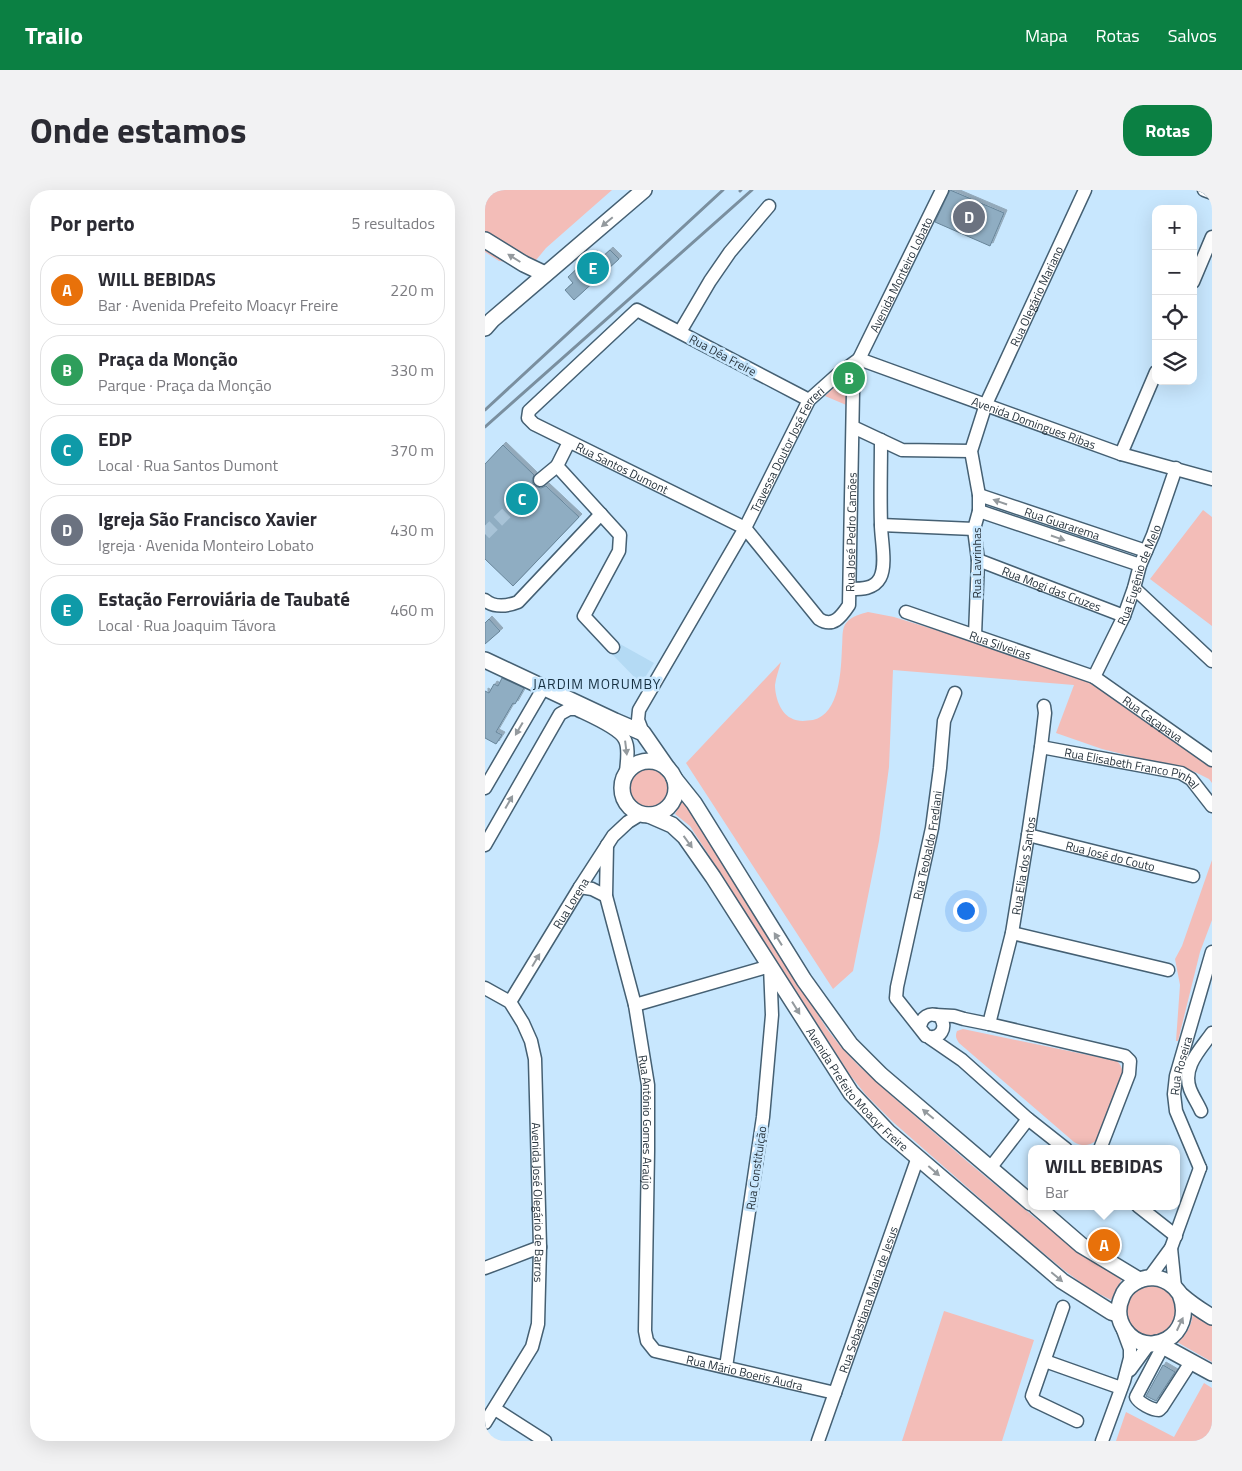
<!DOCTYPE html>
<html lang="pt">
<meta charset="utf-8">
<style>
body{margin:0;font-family:"Titillium Web",sans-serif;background:#f2f2f3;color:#2b2b33}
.controls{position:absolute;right:15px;top:15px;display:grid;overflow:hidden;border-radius:10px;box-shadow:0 5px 20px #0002}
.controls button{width:45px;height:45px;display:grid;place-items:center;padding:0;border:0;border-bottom:1px solid #e1e1e2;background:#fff;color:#2b2b33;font:25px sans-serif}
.you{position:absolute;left:480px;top:720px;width:18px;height:18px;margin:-12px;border:4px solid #fff;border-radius:50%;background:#1a73e8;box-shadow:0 0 0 8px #1a73e833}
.badge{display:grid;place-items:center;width:32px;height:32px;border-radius:50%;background:#0b8043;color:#fff;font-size:16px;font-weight:700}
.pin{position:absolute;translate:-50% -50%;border:2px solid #fff;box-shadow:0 1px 5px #0006}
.popup{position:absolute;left:543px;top:955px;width:152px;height:65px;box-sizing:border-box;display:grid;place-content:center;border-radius:10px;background:#fff;filter:drop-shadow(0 1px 4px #0005);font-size:16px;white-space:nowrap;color:#7c7c81}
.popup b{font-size:19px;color:#2b2b33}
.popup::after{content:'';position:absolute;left:50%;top:100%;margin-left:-10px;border:10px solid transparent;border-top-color:#fff}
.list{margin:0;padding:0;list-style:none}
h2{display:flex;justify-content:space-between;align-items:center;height:65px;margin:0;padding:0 20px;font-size:21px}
h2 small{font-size:16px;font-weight:400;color:#7c7c81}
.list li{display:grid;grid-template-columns:32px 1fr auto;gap:15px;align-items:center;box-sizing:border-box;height:70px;margin:0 10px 10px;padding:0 10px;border:1px solid #e1e1e2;border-radius:20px}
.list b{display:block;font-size:19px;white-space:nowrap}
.list p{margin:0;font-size:16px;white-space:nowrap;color:#7c7c81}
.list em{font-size:16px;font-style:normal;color:#7c7c81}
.icon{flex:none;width:28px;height:28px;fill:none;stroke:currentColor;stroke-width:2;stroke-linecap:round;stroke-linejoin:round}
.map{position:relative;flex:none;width:727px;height:1251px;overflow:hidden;border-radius:20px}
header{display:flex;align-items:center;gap:30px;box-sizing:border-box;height:70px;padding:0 25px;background:#0b8043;color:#fff}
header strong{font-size:24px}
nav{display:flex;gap:28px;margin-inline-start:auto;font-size:18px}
.intro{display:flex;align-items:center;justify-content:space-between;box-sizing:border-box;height:120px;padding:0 30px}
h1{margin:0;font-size:35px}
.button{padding:12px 22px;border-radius:20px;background:#0b8043;color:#fff;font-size:18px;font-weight:700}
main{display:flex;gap:30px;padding:0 30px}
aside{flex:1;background:#fff;border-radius:20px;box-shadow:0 5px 20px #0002}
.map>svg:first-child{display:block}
</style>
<header>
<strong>Trailo</strong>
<nav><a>Mapa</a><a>Rotas</a><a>Salvos</a></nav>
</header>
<div class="intro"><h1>Onde estamos</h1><a class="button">Rotas</a></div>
<main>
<aside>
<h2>Por perto<small>5 resultados</small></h2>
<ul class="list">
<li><span class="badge" style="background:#e8710a">A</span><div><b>WILL BEBIDAS</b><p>Bar · Avenida Prefeito Moacyr Freire</p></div><em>220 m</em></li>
<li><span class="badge" style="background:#2e9e5b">B</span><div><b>Praça da Monção</b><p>Parque · Praça da Monção</p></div><em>330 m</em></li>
<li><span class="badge" style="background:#0f9aa8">C</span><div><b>EDP</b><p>Local · Rua Santos Dumont</p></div><em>370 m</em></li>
<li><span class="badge" style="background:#6b7280">D</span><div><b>Igreja São Francisco Xavier</b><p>Igreja · Avenida Monteiro Lobato</p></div><em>430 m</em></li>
<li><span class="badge" style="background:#0f9aa8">E</span><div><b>Estação Ferroviária de Taubaté</b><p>Local · Rua Joaquim Távora</p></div><em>460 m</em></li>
</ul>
</aside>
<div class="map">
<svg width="727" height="1251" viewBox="0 0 727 1251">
<defs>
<filter id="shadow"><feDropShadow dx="3" dy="-3" stdDeviation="0" flood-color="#0004"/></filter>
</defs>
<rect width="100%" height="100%" fill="#c8e7fe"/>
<path fill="#b4daf4" d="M135,454l34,19 -13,21 -28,-29z"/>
<path fill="#f3bdb8" d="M0,0h127l-66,58 -14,17 -33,-4 -14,-9z
M371,177l-5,40 -26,-11z
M718,320l9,7v109l-62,-47z
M383,422l26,5 187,58 131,91v17l-3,-4 -14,-7 -93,-23 -46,-16 18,-48 -181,-15 -4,97 -10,74 -26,130 -20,18 -147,-226 95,-101c-2,7 -5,15 -6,23 0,11 5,28 16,33 7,4 14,3 22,2 27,-6 28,-50 29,-73 1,-8 -1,-19 5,-25 5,-6 14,-8 21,-10z
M141 598a23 23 0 1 1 46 0a23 23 0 1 1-46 0Z
M198,610l144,229 14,18 17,18 34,31 77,67 65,54 60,45 29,15 -12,23 -21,-11 -25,-18 -48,-40 -124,-109 -27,-27 -16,-20 -160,-249 -15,-12z
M727,670v60l-12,32 -22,89h-2l4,-56 -5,-26 7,-13z
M478,839l154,32c4,4 6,8 5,14l-25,65c-8,6 -14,7 -23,2l-115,-99c-3,-5 -4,-7 -2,-12z
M655,1094h19l15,12 4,18 -8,15 -15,8 -17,-2 -12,-12v-26z
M459,1121l90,29 -32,101h-100z
M708,1121l19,14v37l-35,-20c11,-8 15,-18 16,-31z
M719,1193l8,5v53h-96l10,-29 48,25z"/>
<path fill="#8fadc2" stroke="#688599" filter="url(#shadow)" d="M465,0l54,23 -14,33 -55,-24z
M125,60l9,9 -45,41 -9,-10 8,-7 -5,-6 26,-24 6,6z
M18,255l31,30 -2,6 2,5 7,2 5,-2 33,31 -66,69 -28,-27v-95z
M4,429l11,12 -15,13v-21z
M17,488l22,10 -9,16 -2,-1 -17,29 6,3 -6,9 -11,-6v-47l4,2 5,-9 4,2z
M678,1175l12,7 -19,29 -10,-5z"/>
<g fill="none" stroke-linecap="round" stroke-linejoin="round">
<path stroke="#a8c3d7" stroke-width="12" stroke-dasharray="12 6" stroke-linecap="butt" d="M0,344l55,-54"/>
<defs>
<g id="minor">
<path d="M719,0l8,3"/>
<path d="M708,92l19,-45"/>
<path d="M195,142l30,-51 20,-29 39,-46"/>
<path id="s1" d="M374,169l262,95 91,25"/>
<path id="s2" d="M324,210l-172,-90 -108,101 -1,7 6,6 211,104 74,91c14,9 22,-2 30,-14l4,-213 6,-33 83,-169"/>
<path d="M368,237l49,23 69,1"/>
<path d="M84,252l-12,24 63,69 -1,16 -35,65 29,31"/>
<path d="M636,264l35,-82"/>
<path d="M55,290l17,-14"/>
<path id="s3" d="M494,305l167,56"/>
<path d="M494,321l161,54"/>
<path d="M396,335l93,4"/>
<path id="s4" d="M493,370l146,56"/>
<path d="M649,398l78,73"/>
<path d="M365,399c12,0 24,0 30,-11 7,-13 1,-39 1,-53 -1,-29 0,-57 0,-85"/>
<path d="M0,410c9,8 23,6 33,2l83,-88"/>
<path id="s5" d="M421,422l188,65 118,83"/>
<path id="s6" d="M490,445l3,-75 -4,-31 5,-18v-16l-8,-44 15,-47 99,-214"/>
<path id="s7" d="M609,487l30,-61 10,-28 6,-23 13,-30 23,-67"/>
<path id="s8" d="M158,543l-5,-13 1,-10 106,-182 64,-128 28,-25 22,-16"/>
<path id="s9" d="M556,557l140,26 10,6 21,27"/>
<path d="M0,598l59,-101"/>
<path id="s10" d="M543,645l165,41"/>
<path d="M0,655l75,-131 9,-5h7c12,6 44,19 49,31 5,10 1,24 1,35"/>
<path id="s11" d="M122,655l-1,51 29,109 13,80v66l-3,180 2,10 8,10 180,42"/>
<path d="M95,697l12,2 14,7"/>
<path d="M527,743l156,37"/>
<path id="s12" d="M0,798l25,14 13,21 8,18 4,18 5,188 -2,77 -6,23 -47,76"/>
<path id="s13" d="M25,812l70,-115 33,-51 15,-14 13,-8"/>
<path d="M150,815l135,-39 2,49 -9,102 -37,250"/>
<path d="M450,825l19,1 10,3 25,5 136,32 5,5 -1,13 -29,75"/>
<path id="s14" d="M504,834l23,-91 16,-98 13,-88 4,-34 -1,-7"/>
<path id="s15" d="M435,838c1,-11 9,-16 19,-12 10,11 1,25 -13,20l-30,-38 1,-11 35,-159 8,-60 4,-47 11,-28"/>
<path d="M445,848l32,22 66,59 38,30"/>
<path d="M716,921c-3,-7 -8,-14 -11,-22 -8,-22 10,-39 22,-56"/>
<path d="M506,977l37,-48"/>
<path id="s16" d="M715,978l-24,-57 -2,-17 2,-18 36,-124"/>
<path d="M653,1016l38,30"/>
<path d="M686,1058l4,39"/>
<path d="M0,1078l55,-21"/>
<path d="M664,1088l22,-30 29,-80"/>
<path d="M578,1117l-31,89 3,5 42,20"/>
<path d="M678,1156l-27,51c3,6 16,13 23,13l3,-3 29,-45"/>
<path d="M560,1171l76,27"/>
<path d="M645,1180l19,-26"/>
<path d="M10,1219l50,32"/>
<path id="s17" d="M333,1251l100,-284"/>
<path d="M617,1251l22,-60 6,-23v-9l-7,-19"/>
</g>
<g id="major">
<path d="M0,50l39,24 21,10"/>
<path d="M0,138l7,-8 152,-130"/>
<path d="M0,470l130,61 28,12 25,36"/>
<circle cx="164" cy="598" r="27"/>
<path d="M189,588l20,25 15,24 95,153 46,64 31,31 150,128"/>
<path id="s18" d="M164,625l23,10 13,12 28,40 138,216 37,39 174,149 49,31 7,2"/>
<path d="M551,1016l45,39 58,35"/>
<path d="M695,1104c17,42 -33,67 -55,36 -7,-10 -8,-22 -3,-33 2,-6 7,-11 12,-14 12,-8 28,-7 39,3 3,2 5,6 8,9 9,8 21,16 31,22"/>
<path d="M672,1153l55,30"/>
</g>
</defs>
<use href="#minor" stroke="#456073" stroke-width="15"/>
<use href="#major" stroke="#456073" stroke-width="18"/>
<use href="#minor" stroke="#fff" stroke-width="12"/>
<use href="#major" stroke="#fff" stroke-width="15"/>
<path stroke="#7a8f9f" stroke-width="3" d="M255,1l1,-1
M0,220l238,-220
M0,237l267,-237"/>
</g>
<defs><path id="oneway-solid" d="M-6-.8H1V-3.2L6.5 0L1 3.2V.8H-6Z" transform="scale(1.25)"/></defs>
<g fill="#949a9e">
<use href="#oneway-solid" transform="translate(122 32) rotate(140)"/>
<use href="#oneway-solid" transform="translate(29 68) rotate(-148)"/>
<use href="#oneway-solid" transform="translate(515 312) rotate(-161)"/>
<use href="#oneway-solid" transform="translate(573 348) rotate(19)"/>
<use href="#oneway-solid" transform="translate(34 539) rotate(120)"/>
<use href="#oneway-solid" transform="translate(141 558) rotate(83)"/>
<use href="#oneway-solid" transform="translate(24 612) rotate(-60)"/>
<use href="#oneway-solid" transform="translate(203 652) rotate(54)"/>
<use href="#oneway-solid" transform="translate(293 749) rotate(-122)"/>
<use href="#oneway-solid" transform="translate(51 770) rotate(-59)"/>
<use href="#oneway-solid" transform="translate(311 818) rotate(58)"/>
<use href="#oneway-solid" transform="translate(443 924) rotate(-140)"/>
<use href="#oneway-solid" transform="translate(449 981) rotate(41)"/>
<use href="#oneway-solid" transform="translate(572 1087) rotate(40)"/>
<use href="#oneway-solid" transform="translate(695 1134) rotate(-65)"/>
</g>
<g text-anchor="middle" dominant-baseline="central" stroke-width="5" stroke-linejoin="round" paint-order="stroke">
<g font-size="12" fill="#28343d" stroke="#c8e7fe">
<text stroke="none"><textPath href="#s2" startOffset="1089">Avenida Monteiro Lobato</textPath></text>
<text stroke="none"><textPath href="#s6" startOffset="354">Rua Olegário Mariano</textPath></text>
<text transform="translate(238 165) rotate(28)">Rua Déa Freire</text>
<text stroke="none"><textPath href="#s1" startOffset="186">Avenida Domingues Ribas</textPath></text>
<text stroke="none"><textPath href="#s8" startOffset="324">Travessa Doutor José Ferreri</textPath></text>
<text stroke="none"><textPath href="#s2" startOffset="456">Rua Santos Dumont</textPath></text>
<text stroke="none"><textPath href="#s3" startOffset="88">Rua Guararema</textPath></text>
<text stroke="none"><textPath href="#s2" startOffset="821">Rua José Pedro Camões</textPath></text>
<text transform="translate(491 373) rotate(-90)">Rua Lavrinhas</text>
<text stroke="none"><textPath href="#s7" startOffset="112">Rua Eugênio de Melo</textPath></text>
<text stroke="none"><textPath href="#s4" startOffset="79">Rua Mogi das Cruzes</textPath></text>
<text stroke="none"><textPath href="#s5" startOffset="100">Rua Silveiras</textPath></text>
<text stroke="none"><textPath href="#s5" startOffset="271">Rua Caçapava</textPath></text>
<text stroke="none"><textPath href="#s9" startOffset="94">Rua Elisabeth Franco Pinhal</textPath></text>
<text stroke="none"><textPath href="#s15" startOffset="266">Rua Teobaldo Frediani</textPath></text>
<text stroke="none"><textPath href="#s10" startOffset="85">Rua José do Couto</textPath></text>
<text stroke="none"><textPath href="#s14" startOffset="162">Rua Elia dos Santos</textPath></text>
<text stroke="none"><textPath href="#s13" startOffset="116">Rua Lorena</textPath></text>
<text stroke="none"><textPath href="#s16" startOffset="108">Rua Roseira</textPath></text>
<text stroke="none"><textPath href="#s18" startOffset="349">Avenida Prefeito Moacyr Freire</textPath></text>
<text stroke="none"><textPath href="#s11" startOffset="282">Rua Antônio Gomes Araújo</textPath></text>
<text transform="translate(271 978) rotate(-82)">Rua Constituição</text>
<text stroke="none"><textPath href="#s12" startOffset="235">Avenida José Olegário de Barros</textPath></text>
<text stroke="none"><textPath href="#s17" startOffset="150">Rua Sebastiana Maria de Jesus</textPath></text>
<text stroke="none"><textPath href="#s11" startOffset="606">Rua Mário Boeris Audra</textPath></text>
</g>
<g font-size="14" letter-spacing="1" fill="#163041" stroke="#c8e7fe">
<text x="112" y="493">JARDIM MORUMBY</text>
</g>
</g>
</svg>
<div class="controls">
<button>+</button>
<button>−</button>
<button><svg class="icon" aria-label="locate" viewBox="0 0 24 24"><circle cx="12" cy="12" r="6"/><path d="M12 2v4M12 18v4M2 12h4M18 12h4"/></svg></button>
<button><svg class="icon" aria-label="layers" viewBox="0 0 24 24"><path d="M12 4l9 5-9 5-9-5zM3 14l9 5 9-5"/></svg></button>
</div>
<div class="you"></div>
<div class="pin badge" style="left:619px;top:1055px;background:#e8710a">A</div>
<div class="popup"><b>WILL BEBIDAS</b>Bar</div>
<div class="pin badge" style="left:364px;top:188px;background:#2e9e5b">B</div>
<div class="pin badge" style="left:37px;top:309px;background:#0f9aa8">C</div>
<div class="pin badge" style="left:484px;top:27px;background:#6b7280">D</div>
<div class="pin badge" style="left:108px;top:78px;background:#0f9aa8">E</div>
</div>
</main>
